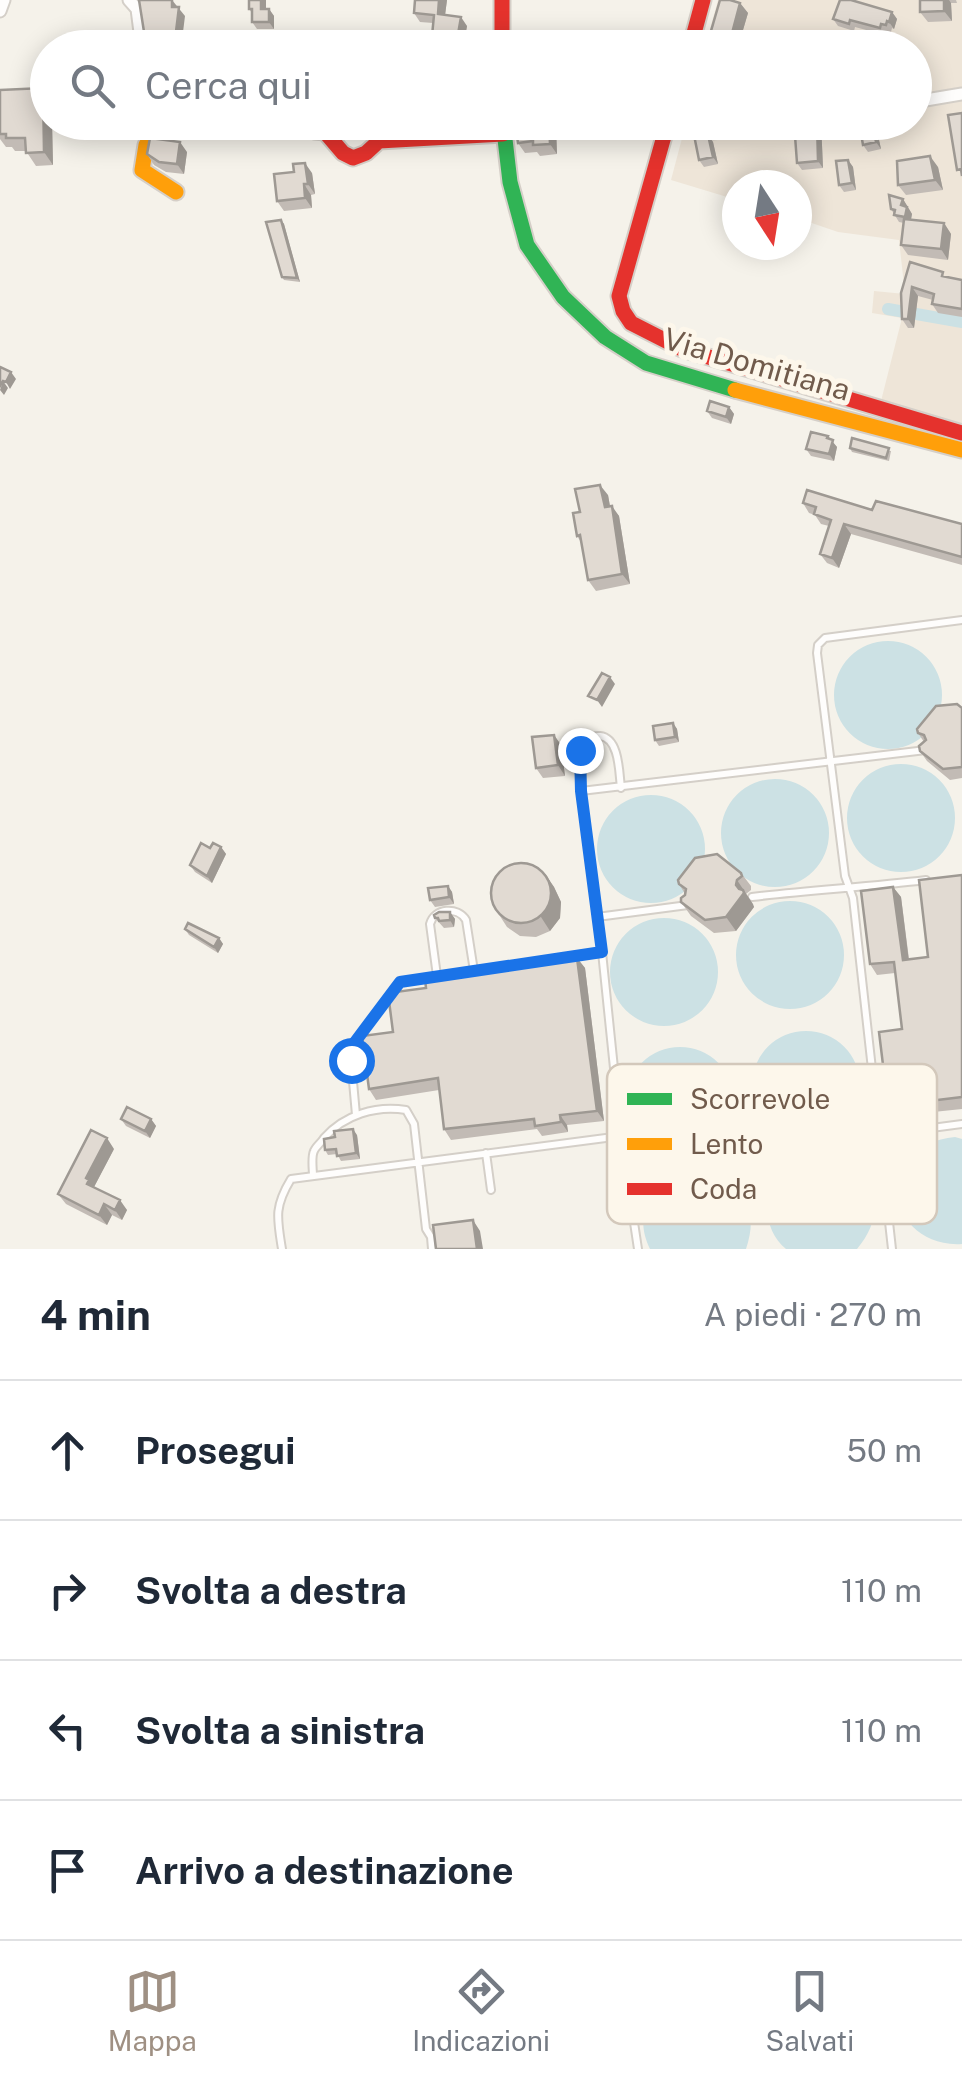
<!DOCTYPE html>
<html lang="it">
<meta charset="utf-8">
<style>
body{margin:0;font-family:"Public Sans",sans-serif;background:#f6f6f7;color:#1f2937}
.compass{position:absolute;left:722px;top:170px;width:90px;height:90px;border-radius:50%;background:#fff;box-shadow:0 5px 25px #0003;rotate:168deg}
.stop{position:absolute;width:30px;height:30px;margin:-22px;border:8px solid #1a73e8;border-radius:50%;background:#fff}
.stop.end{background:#1a73e8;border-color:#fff;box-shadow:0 2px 10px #0008}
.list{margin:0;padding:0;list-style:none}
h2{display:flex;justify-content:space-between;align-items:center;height:130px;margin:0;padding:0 40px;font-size:42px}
h2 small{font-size:32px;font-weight:400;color:#747a83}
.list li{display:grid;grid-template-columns:65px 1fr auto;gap:30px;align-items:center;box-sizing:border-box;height:140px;padding:0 40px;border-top:2px solid #e0e1e3}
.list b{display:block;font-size:38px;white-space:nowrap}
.list em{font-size:32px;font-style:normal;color:#747a83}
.icon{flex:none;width:55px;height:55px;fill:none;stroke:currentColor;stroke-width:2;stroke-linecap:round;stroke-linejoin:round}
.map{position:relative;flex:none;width:962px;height:1249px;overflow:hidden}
.search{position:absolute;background:#fff;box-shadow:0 5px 25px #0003;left:30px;right:30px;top:30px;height:110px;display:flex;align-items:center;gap:25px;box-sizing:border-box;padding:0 35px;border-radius:55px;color:#747a83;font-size:38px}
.sheet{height:690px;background:#fff}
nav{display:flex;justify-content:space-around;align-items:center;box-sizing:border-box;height:140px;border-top:2px solid #e0e1e3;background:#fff;font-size:28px;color:#747a83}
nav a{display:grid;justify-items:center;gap:5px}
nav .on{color:#9f9083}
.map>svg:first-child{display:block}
</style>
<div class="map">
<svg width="962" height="1249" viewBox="0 0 962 1249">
<rect width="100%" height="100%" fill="#f5f2ea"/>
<path fill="#eee5d8" d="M718,0h244v426l-81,-25 21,-83 -30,-5 2,-22 31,3 -6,-54 -61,-8 -41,-14v-33h-60v15l-66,-20 15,-57 228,-1v-74l-209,-1z"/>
<path fill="#cce1e4" d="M834 695a54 54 0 1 1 108 0a54 54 0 1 1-108 0Z
M847 818a54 54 0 1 1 108 0a54 54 0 1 1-108 0Z
M721 833a54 54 0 1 1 108 0a54 54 0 1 1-108 0Z
M597 849a54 54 0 1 1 108 0a54 54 0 1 1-108 0Z
M736 955a54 54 0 1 1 108 0a54 54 0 1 1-108 0Z
M610 972a54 54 0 1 1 108 0a54 54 0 1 1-108 0Z
M752 1085a54 54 0 1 1 108 0a54 54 0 1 1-108 0Z
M626 1101a54 54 0 1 1 108 0a54 54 0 1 1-108 0Z
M955,1137l7,2v105c-74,5 -96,-98 -7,-107z
M825,1154c49,12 66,55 32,95h-71c-26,-22 -24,-62 2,-83 11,-9 23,-10 37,-12z
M701,1170c42,10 59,38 45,79h-96c-21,-42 10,-75 51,-79z"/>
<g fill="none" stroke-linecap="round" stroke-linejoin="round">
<path stroke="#cce1e4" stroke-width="12" d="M888,309l74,13"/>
<defs>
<path id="lane" d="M621,788c-2,-14 -1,-50 -21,-52 -10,-1 -15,6 -20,14l1,41 21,161 19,184 17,113
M581,791l345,-41
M752,897c58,-7 116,-10 174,-17
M597,917l91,-12
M437,976l-7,-52c4,-16 28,-18 36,-4l8,51
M356,1115l-5,-56 1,-13 48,-64 202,-30
M784,1149l82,-9 13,-5 83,-11
M486,1153l5,37
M627,1171l93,-14
M313,1176c0,-7 -2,-19 1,-25 2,-5 7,-8 10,-13 20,-23 52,-33 82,-28l8,14 12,105 5,8 1,12
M282,1249c-5,-31 -8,-42 9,-70l330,-43
M892,1249l-39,-351 -8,-22 -28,-223 1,-8 7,-7 137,-18"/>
<path id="street" d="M129,0l8,9 5,39
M0,11l4,-11
M914,102l48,-8"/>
<path id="fast" d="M503,122l7,60 17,63 36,52 42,40 41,26 89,27"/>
<path id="slow" d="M152,122l1,12 -7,11 -4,25 34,22
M667,127l45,4 76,-9
M735,390l227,60"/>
<path id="jam" d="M502,0v48
M690,48l13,-48
M668,122l-49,174 4,15 8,12 51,26 280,84
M314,131l11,1 18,21 10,5 13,-5 13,-12 124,-7"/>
</defs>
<use href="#lane" stroke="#d4cfc8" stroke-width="10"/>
<use href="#street" stroke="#d4cfc8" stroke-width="15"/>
<use href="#fast" stroke="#d5cfc8" stroke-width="19"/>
<use href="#slow" stroke="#d5cfc8" stroke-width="19"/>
<use href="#jam" stroke="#d5cfc8" stroke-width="19"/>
<use href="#lane" stroke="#fefdfc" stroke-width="6"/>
<use href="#street" stroke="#fefdfc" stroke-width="11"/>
<use href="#fast" stroke="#30b455" stroke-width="15"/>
<use href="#slow" stroke="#ff9f0a" stroke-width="15"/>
<use href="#jam" stroke="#e5322d" stroke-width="15"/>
</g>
<path fill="#c2bbb5" d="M266,0v9h3l5,7v13h-17l-5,-7v-9l-3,-4z
M447,0l-2,15 22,11 -4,22 -22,-1 -9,-11 1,-13 -13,-1 -6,-9z
M920,0h36l1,3h-6l1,18 -24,1 -8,-10z
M740,3l8,10 -10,34 -19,-5 -8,-11z
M892,12l5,7 -3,10 -2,-1 -1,4 -5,-1 -1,4 -30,-8 -1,4 -16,-5 -5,-7z
M43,88l5,7v27h4l1,43 -17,1 -10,-15h-11l-3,-4h-6l-6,-8v-49z
M794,122h27l2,46 -21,2 -5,-7z
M859,122h15l7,27 -13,3 -5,-7z
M556,128l1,26 -17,2 -3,-4 -12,1 -7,-10z
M708,135l5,7 5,22 -14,3 -5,-7z
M187,152l-3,22 -18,-2 -12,-7 -7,-11z
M848,160l5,7 3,23 -12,2 -5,-7z
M938,167l5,23 -37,5 -8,-10z
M312,173l3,21 -4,1 1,13 -28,3 -7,-10z
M903,199l9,15 -1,6 33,3 7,11 -3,26 -40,-5 -7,-10 3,-22 -5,-1 -8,-13z
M281,220l3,4 16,58 -16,-2 -2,-3z
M910,262l37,15 15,3v37l-24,-4 -6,-9 1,-4 -15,-4 -4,32h-6l-6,-9z
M729,407l5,7 -3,10 -19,-6 -5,-7z
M829,439l8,8 -3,14 -23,-5 -5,-7z
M850,448l41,3 -2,10 -37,-9z
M608,495l2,11 9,10 11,68 -34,7 -8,-11 -7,-38 -4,-6 3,-24z
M803,503l69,7 90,14v41l-111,-31 -12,34 -12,-5 -7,-9 9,-28 -8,-2 -6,-9 -6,-2z
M962,708v70l-12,2 -23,-19 -7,-10 4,-9 -6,-9z
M673,723l4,6 2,13 -20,4 -4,-6z
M554,735l7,10 4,31 -22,2 -7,-10z
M221,847l5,7 -14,29 -17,-11 -5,-7 20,-17z
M741,873l10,13v4l-5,4 8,13 -18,24 -22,2 -23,-17 -10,-14 4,-8 -6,-10z
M545,874l9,13 7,15 -1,16 -10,13 -14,6 -16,-1 -13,-9 -9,-14z
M962,875v234l-67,7 -7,-10 14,-77 -7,-56 -18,2 -7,-11 23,-77 8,10 8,62 19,-2z
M448,886l4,6 2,12 -19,3 -5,-7z
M450,912l5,7 -1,8 -10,1 -9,-10z
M185,929l34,9 4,6 -5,9 -29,-18z
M577,958l8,10 19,153 -37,4 1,7 -26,4 -5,-7 -86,11 -7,-11 -5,-39 -63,10 -7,-11 24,-57 33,-44z
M121,1119h30l5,7 -6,12 -24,-12z
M775,1128l8,11v3l-5,4 7,10v4l-17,23 -23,3 -23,-18 -7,-10 5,-12 -8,-10z
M357,1135l3,24 -19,2 -4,-7 -9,1 -3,-5z
M114,1149l-20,38 33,23 -5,10 -10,-5 -5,10 -41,-21 -8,-10z"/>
<path fill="#9e9993" d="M172,0l13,16 -4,32h-7z
M261,0h5v16l-5,-7z
M439,0h8l-3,23 -6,-9z
M944,0h5l2,3 1,18 -8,-10z
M740,3l8,10 -10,34 -7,-10z
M269,9l5,7v13l-5,-7z
M892,12l5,7 -3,10 -5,-7z
M461,17l6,9 -4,22 -6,-8z
M43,88l5,7v27h4l1,43 -9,-13z
M549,122h3l4,6 1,26 -7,-10z
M817,122h4l2,46 -5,-7z
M872,122l4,3 5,24 -5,-7z
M708,135l5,7 5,22 -5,-7z
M180,142l7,10 -3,22 -7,-10z
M930,156l8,11 5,23 -8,-10z
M848,160l5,7 3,23 -4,-7z
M305,163l7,10 3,21 -7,-10z
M304,184l7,11 1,13 -7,-10z
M903,199l9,15 -2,10 -5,-7 -4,-12z
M281,220l3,4 16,58 -3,-4z
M944,223l7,11 -3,26 -7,-11z
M912,287l6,9 -4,32 -6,-9z
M11,372l5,7 -6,10 -4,-7z
M3,381l5,7 -4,7 -4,-5z
M729,407l5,7 -3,10 -5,-7z
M828,436l9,11 -3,14 -5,-7z
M600,485l8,10 4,23 -7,-11z
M612,506l7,10 11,68 -8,-10z
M844,524l7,10 -12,34 -7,-10z
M610,677l5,7 -13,23 -5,-7z
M673,723l4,6 2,13 -4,-5z
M554,735l7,10 4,31 -7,-11z
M221,847l5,7 -14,29 -5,-7z
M545,874l9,13 7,15 -1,16 -10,13 -9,-14z
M737,880l16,24 1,3 -18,24 -10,-14z
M448,886l4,6 2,12 -5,-7z
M893,887l8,10 9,73 -7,-10z
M450,912l5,7 -1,8 -4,-7z
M219,938l4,6 -5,9 -4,-6z
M577,958l8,10 19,153 -7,-10z
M560,1115l7,10 1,7 -7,-10z
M151,1119l5,7 -6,12 -5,-7z
M353,1129l4,6 3,24 -4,-6z
M771,1135l14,21v4l-17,23 -8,-10z
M107,1138l7,11 -20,38 -7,-3 -1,-6z
M120,1200l7,10 -5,10 -7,-10z
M104,1204l8,11 -5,10 -8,-10z
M473,1220l7,11 3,18h-6z"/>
<path fill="#e1dad2" stroke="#9e9993" stroke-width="2.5" d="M139,0h33v7h7l-5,41h-35l5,-4 1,-6z
M249,0h12v9h8v13h-17v-13h-3z
M415,0h24l-1,14 23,3 -4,23 -23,-2 -2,-2 2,-21 -20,-2z
M720,0h10l10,3 -9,34 -20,-6z
M840,0h11l41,12 -3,10 -2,-1 -1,4 -5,-1 -1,4 -30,-8 -1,4 -16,-5z
M920,0h24v11l-24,1z
M836,33l24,6 -2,9h-27z
M43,88l1,64 -18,1 -1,-15h-19v-4h-6v-44z
M962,113v63l-1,-7 -4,1 -9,-55z
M515,122h34l1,22 -17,1v-4l-15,2z
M794,122h23l1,39 -21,2z
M859,122h13l4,20 -13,3z
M694,135h14l5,22 -14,3z
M150,138l30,4 -3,22 -18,-2 -12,-8z
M930,156l5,24 -37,5 -1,-24z
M848,160l4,23 -13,2 -3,-24z
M305,163l3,21h-4l1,14 -28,3 -3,-27 20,-2 -1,-8z
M889,195l14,4 -2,6 6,2 -2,10 -11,-2 1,-5 -4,-1z
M904,219l40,4 -3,26 -40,-4z
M281,220l16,58 -15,-1 -16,-55z
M910,262l33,10 -1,4 20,4v29l-30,-5 2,-10 -22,-7 -4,32h-6l-1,-26z
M0,367l11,5 -5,10 -3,-1 -3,5z
M710,401l19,6 -3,10 -19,-6z
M811,432l17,4 -1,2 6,2 -4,14 -23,-5z
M852,438l37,10 -3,10 -36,-10z
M600,485l5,22 7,-1 10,68 -34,6 -8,-45 -3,1 -4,-23 7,-1 -5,-23z
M807,490l65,20 4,-9 86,23v33l-118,-33 -12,34 -12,-4 11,-34 -17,-6 2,-7 -13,-4z
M602,673l8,4 -13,23 -9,-4z
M957,704l5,4v59l-19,2 -23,-18 -1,-5 7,-6 -2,-5 -6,-2 -1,-4 19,-23z
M673,723l2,14 -20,3 -2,-14z
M554,735l4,30 -22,3 -4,-31z
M201,843l9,5 3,-5 8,4 -14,29 -17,-11z
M717,854l24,19 1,3 -5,4 -1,5 3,4 4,1 1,3 -18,24 -21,3 -24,-18v-4l4,-3 1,-6 -7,-5 -1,-4 17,-22z
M491 893a30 30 0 1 1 60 0a30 30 0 1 1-60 0Z
M962,875v222l-74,9 -9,-74 23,-3 -8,-67 -24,2 -9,-73 32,-4 10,73 25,-3 -9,-77z
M448,886l1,11 -19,3 -2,-12z
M439,912h11v8l-11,1 -1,-3h-3l-1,-3z
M188,923l31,15 -5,9 -29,-18z
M577,958l20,153 -37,4 1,7 -26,4 -1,-7 -90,10 -6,-51 -69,11 -7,-53 31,-4 -5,-39 38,-5 -1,-9z
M127,1107l24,12 -6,12 -24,-12z
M353,1129l3,24 -19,3 -1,-7 -11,1 -1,-11 11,-2 -1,-6z
M91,1130l16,8 -21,40 3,2 -2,4 33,16 -5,10 -11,-6 -5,11 -41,-21z
M473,1220l4,29h-41l-3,-24z"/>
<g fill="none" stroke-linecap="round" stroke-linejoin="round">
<path stroke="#1a73e8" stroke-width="12" d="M351,1060l1,-14 48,-64 202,-30 -21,-161 -1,-41"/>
</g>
<g text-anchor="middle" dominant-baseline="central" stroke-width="10" stroke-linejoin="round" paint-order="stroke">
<g font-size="30" fill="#715b4c" stroke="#fdf7eb">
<text transform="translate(757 364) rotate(16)">Via Domitiana</text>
</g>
</g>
<rect x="607" y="1064" width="330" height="160" rx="15" fill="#fdf7eb" stroke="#d3c8bb" stroke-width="2.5"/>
<rect x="627" y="1093" width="45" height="12" fill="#30b455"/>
<rect x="627" y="1138" width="45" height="12" fill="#ff9f0a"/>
<rect x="627" y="1183" width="45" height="12" fill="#e5322d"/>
<g font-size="28" fill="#715b4c">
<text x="690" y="1109">Scorrevole</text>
<text x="690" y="1154">Lento</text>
<text x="690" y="1199">Coda</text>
</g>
</svg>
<svg class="compass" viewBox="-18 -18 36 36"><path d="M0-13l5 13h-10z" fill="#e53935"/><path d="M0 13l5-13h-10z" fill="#747a83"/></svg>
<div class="stop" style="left:351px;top:1060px"></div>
<div class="stop end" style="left:580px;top:750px"></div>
<div class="search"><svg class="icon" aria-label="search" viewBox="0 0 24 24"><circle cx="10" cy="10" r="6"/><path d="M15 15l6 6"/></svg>Cerca qui</div>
</div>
<section class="sheet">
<h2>4 min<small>A piedi · 270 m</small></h2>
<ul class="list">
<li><svg class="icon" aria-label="ahead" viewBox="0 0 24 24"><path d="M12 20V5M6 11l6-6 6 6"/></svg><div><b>Prosegui</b></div><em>50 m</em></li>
<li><svg class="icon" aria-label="right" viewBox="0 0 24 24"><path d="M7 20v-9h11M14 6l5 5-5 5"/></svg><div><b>Svolta a destra</b></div><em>110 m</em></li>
<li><svg class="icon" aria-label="left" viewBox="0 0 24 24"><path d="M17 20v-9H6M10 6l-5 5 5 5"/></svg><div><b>Svolta a sinistra</b></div><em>110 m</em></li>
<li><svg class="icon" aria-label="arrive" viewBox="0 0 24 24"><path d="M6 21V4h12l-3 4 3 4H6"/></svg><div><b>Arrivo a destinazione</b></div></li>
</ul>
</section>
<nav>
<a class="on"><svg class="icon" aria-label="map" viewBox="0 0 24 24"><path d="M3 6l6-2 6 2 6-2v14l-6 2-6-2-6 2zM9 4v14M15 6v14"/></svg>Mappa</a>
<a><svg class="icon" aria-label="directions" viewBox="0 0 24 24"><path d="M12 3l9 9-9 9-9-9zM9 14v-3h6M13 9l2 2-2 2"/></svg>Indicazioni</a>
<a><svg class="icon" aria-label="saved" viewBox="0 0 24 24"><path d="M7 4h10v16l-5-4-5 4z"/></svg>Salvati</a>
</nav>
